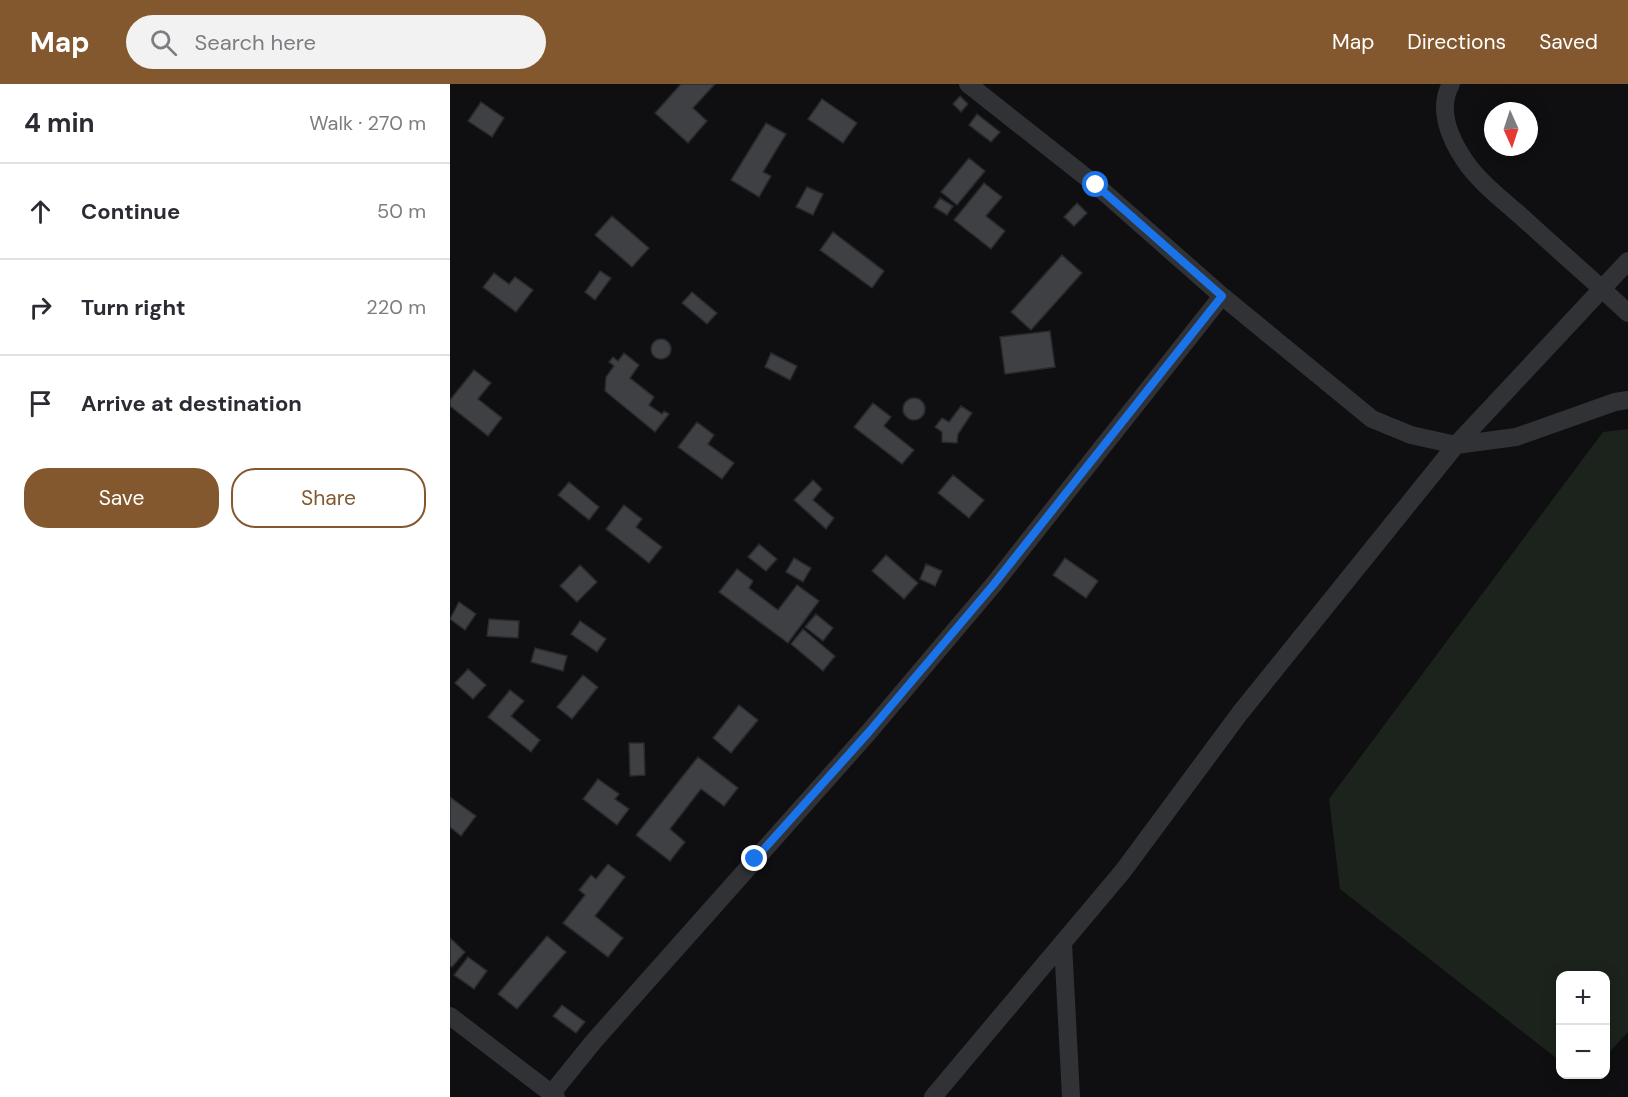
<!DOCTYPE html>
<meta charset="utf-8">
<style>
body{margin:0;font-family:"DM Sans",sans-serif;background:#f2f2f3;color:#2b2b33}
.controls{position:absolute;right:18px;bottom:18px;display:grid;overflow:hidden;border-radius:12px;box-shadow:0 3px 15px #0003}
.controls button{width:54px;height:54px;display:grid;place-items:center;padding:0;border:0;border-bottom:2px solid #e1e1e2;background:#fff;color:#2b2b33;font:30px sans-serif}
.compass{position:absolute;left:1034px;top:18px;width:54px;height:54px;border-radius:50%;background:#fff;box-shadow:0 3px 15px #0003;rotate:177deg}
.stop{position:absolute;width:18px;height:18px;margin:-14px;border:4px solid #1a73e8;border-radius:50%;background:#fff}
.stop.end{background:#1a73e8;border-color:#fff;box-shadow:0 2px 6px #0008}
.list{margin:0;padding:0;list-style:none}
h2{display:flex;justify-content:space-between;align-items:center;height:78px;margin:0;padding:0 24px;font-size:26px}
h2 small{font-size:20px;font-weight:400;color:#7c7c81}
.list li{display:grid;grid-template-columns:39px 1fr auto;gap:18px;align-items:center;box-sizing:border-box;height:96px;padding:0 24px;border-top:2px solid #e1e1e2}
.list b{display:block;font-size:22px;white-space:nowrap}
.list em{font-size:20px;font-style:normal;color:#7c7c81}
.actions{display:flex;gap:12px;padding:18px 24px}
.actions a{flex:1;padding:14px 0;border:2px solid #84582e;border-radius:24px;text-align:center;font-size:21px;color:#84582e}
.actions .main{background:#84582e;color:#fff}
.icon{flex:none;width:33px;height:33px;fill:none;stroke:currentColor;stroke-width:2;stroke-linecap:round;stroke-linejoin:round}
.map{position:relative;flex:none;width:1178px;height:1013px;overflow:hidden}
header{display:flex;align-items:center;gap:36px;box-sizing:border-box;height:84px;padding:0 30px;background:#84582e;color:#fff}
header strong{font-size:28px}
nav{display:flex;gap:33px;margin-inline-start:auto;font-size:21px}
.search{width:420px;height:54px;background:#f2f2f3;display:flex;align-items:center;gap:15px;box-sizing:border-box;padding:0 21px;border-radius:33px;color:#7c7c81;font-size:22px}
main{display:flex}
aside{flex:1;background:#fff}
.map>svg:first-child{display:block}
</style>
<header>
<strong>Map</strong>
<div class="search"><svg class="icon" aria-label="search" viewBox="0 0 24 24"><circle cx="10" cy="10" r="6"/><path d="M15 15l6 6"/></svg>Search here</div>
<nav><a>Map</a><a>Directions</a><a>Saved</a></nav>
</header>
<main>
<aside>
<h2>4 min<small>Walk · 270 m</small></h2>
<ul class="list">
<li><svg class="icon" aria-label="ahead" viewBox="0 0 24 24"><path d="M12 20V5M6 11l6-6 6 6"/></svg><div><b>Continue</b></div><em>50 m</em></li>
<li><svg class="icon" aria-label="right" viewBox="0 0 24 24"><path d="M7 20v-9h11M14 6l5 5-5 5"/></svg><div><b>Turn right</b></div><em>220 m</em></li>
<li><svg class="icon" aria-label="arrive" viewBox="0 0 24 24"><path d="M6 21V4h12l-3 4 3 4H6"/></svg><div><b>Arrive at destination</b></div></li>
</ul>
<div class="actions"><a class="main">Save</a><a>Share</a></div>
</aside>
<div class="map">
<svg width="1178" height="1013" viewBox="0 0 1178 1013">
<rect width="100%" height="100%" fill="#0f0f11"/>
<path fill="#1c231c" d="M1178,345v603l-22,24v-80h-46v85l-220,-172 -11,-90 274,-367z"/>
<path fill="#3e4044" stroke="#292a2d" stroke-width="1.5" d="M231,0h34l-22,24 14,13 -19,22 -33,-30z
M510,12l8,8 -7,8 -8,-8z
M372,15l35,24 -14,20 -35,-24z
M31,18l23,16 -12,19 -24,-16z
M527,30l23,18 -9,10 -22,-17z
M316,39l20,11 -23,38 8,4 -12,21 -28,-17z
M519,74l16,13 -28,34 -16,-13z
M534,99l18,14 -16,19 19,15 -14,18 -37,-29z
M357,103l16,7 -10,21 -17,-8z
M490,114l13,8 -6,9 -13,-8z
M627,119l10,10 -13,13 -10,-9z
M162,132l37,32 -17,19 -37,-32z
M383,148l51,39 -12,17 -52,-38z
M612,171l20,18 -51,57 -20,-18z
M150,187l11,7 -16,22 -10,-8z
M44,189l15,11 6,-7 18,13 -17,22 -33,-25z
M242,208l25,21 -10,11 -25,-21z
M600,247l5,36 -50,7 -5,-37z
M201 265a10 10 0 1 1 20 0a10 10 0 1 1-20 0Z
M174,269l15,12 -9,13 24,19 -5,8 13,9 2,-3 5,3 -14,18 -50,-41 1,-14 8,-11 -5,-4 4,-5 5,4z
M321,269l26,13 -7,14 -25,-13z
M24,286l17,13 -13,16 24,19 -14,18 -38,-30v-6z
M453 325a11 11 0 1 1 22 0a11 11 0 1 1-22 0Z
M423,319l18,14 -7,9 30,24 -12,14 -48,-37z
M511,322l11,7 -14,21 -1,9 -15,-1v-10l-7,-5 7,-9 7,4z
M247,338l17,13 -6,9 26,19 -12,16 -44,-32z
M503,391l31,25 -15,18 -31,-25z
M363,396l9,9 -9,11 21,18 -8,11 -32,-29z
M119,398l30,25 -10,13 -31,-25z
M174,421l18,14 -6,8 26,20 -13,16 -43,-34z
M309,460l18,15 -11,12 -18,-14z
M436,471l32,28 -14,16 -32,-28z
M344,474l17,10 -8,14 -17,-10z
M615,474l33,23 -12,17 -33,-23z
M476,480l16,7 -7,15 -15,-7z
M130,481l17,17 -20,20 -17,-16z
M287,485l16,12 -4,7 29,22 19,-25 22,16 -31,42 -69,-51z
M9,518l17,12 -11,16 -15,-11z
M366,530l17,14 -10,13 -18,-14z
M39,535l30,2 -1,17 -31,-2z
M130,537l26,18 -9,13 -26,-18z
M353,545l32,27 -12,15 -32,-27z
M85,564l32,8 -4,15 -32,-9z
M18,585l18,16 -13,14 -18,-16z
M133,591l15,12 -26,32 -15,-12z
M60,606l14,11 -13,15 29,24 -9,12 -43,-35z
M289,621l19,15 -27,33 -18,-15z
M179,659h15l1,32 -15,1z
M248,673l40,31 -14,18 -23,-17 -31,40 15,13 -15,19 -34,-26z
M148,695l21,15 -4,5 14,10 -12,16 -34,-26z
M0,713l26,19 -15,20 -11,-9z
M158,780l17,13 -30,39 28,22 -15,19 -45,-34 22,-28 -6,-5 12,-15 5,4z
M97,852l19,16 -49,57 -19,-15z
M0,854l15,14 -13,15 -2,-2z
M18,873l19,14 -13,18 -20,-14z
M112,921l23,17 -9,11 -23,-17z"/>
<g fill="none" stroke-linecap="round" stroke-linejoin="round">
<path stroke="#303236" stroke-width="18" d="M518,0l128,101 126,111 150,123 39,16 45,10 60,-8 99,-35 13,-2
M1001,0c-14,25 -1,55 14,77 15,22 38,39 58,57 35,32 71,63 105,95
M613,859l8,154
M0,932l106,81
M102,1009l42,-52 274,-308 126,-149 228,-288
M483,1013l190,-226 117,-158 216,-268 172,-184"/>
</g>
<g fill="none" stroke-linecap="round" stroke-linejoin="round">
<path stroke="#1a73e8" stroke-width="8" d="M305,775l113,-126 126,-149 228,-288 -126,-111"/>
</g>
</svg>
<div class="controls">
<button>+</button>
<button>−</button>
</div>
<svg class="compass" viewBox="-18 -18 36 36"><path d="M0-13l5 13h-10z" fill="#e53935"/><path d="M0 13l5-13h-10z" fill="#7c7c81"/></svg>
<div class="stop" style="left:646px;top:101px"></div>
<div class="stop end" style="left:305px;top:775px"></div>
</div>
</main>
